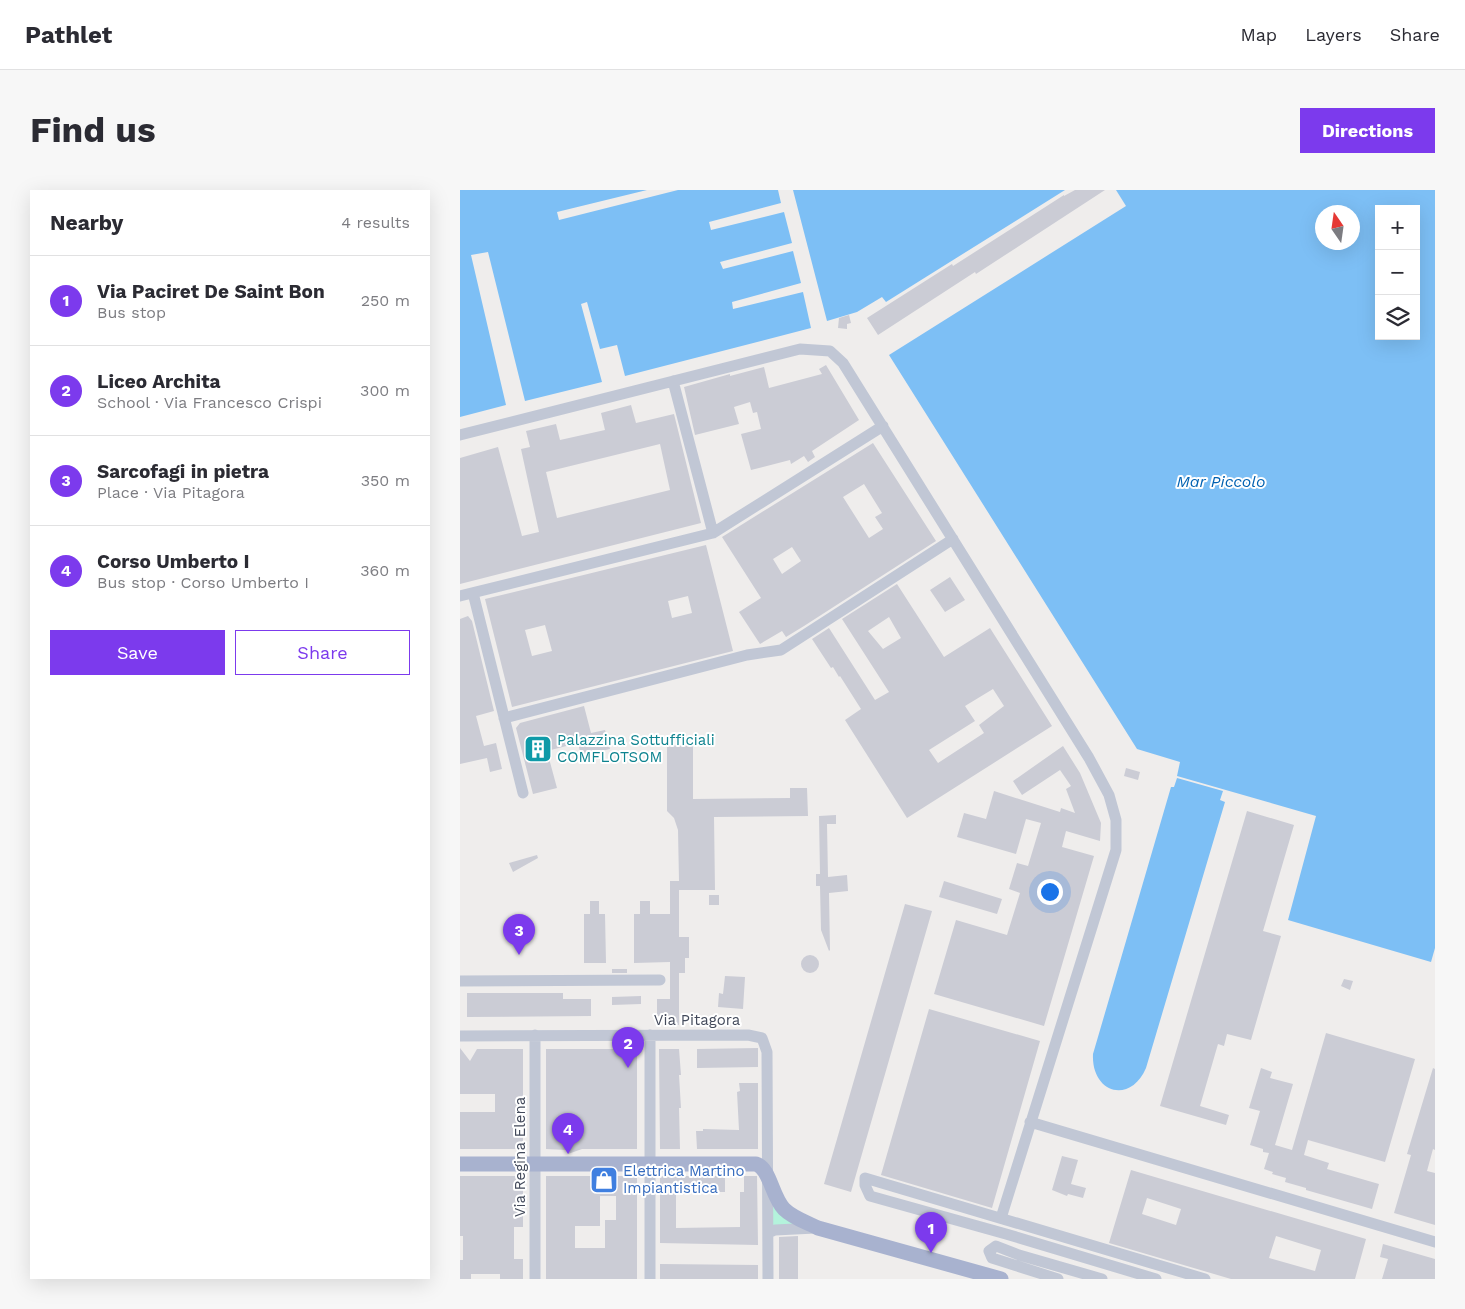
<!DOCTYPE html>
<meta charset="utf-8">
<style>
body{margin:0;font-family:"Work Sans",sans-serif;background:#f7f7f7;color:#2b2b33}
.controls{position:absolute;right:15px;top:15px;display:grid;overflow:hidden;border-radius:0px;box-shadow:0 5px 20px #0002}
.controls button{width:45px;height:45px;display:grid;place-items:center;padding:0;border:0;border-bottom:1px solid #e1e1e2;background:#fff;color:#2b2b33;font:25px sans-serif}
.compass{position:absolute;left:855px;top:15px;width:45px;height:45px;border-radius:50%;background:#fff;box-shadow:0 5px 20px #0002;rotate:347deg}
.you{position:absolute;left:589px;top:701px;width:18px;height:18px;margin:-12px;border:4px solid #fff;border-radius:50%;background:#1a73e8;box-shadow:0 0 0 8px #1a73e833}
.badge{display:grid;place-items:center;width:32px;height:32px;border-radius:50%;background:#7c3aed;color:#fff;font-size:16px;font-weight:700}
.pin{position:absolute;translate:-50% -41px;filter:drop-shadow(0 1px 2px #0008)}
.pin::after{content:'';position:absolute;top:26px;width:18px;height:15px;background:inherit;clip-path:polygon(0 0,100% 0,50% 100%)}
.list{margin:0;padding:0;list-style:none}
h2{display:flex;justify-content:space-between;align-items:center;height:65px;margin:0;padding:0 20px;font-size:21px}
h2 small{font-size:16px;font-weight:400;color:#7c7c81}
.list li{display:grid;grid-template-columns:32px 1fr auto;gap:15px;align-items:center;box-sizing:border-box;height:90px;padding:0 20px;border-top:1px solid #e1e1e2}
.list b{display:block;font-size:19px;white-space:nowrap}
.list p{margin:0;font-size:16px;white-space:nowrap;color:#7c7c81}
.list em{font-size:16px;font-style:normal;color:#7c7c81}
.actions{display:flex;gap:10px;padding:15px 20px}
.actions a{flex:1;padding:11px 0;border:1px solid #7c3aed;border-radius:0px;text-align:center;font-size:18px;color:#7c3aed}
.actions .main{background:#7c3aed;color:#fff}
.icon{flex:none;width:28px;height:28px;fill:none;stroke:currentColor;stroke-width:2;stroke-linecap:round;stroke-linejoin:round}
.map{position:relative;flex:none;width:975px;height:1089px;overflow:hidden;border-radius:0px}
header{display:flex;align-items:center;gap:30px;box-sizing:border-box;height:70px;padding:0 25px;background:#fff;border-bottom:1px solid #e1e1e2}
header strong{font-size:24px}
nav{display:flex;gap:28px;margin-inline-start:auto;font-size:18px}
.intro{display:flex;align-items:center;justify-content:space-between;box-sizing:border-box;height:120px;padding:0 30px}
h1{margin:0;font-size:35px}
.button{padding:12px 22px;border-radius:0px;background:#7c3aed;color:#fff;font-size:18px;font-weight:700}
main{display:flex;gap:30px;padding:0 30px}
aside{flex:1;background:#fff;border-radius:0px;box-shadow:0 5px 20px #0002}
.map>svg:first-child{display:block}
</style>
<header>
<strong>Pathlet</strong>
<nav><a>Map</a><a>Layers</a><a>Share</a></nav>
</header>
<div class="intro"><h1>Find us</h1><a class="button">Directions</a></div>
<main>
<aside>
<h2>Nearby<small>4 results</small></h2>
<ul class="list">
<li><span class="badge">1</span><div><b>Via Paciret De Saint Bon</b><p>Bus stop</p></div><em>250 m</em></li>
<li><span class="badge">2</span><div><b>Liceo Archita</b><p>School · Via Francesco Crispi</p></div><em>300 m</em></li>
<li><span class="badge">3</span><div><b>Sarcofagi in pietra</b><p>Place · Via Pitagora</p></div><em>350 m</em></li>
<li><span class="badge">4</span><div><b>Corso Umberto I</b><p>Bus stop · Corso Umberto I</p></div><em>360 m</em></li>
</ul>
<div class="actions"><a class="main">Save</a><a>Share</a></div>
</aside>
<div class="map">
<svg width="975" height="1089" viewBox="0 0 975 1089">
<rect width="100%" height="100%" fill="#efedec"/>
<path fill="#b4f3dc" d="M313,1013l26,20 -27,4z"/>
<path fill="#7dbff5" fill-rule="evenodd" d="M0,0h187l-90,22 2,8 119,-30h100l3,13 -72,19 2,8 73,-18 8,31 -72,19 3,7 70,-18 8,32 -69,19 1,7 70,-17 8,36 -186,48 -8,-31 -17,4 -13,-47 -6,2 21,78 -77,19 -37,-149 -17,3 35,150 -46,12z
M333,0h272l-179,112 -4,-5 -25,15 -30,9z
M656,0h319v758l-4,14 -143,-42 28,-104 -139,-40 3,-14 -43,-13 -248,-394 237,-149zM919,19h37v127h-37zM892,22v30h-30v-30z
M717,588l46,13 -3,9 5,2 -79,266c-16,37 -55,25 -53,-14l78,-267h3z"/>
<path fill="#cbccd5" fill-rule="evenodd" d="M615,0h30l-129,84 -1,-2 -97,63 -11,-17 85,-54 1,2 111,-71v1z
M389,125l2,8 -4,1v5l-9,-1 1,-10z
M366,175l33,55 -47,31 3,6 -7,5 -4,-6 -13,8 -1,-4 -39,10 -10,-36 20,-5 -4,-17 -4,1 -3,-11 -16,5 5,17 -44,11 -11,-48 46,-13v2l34,-9 5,21 53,-14 -3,-5z
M171,215l5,18 38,-9 27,109 -241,61v-126l38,-11 24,89 17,-4 -18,-83 9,-2 -4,-16 30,-7 4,16 45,-10 -4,-17zM200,254l10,46 -113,28 -11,-46z
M413,253l63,98 -132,85 -18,11 -4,-6 -22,13 -21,-32 22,-14 -39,-61zM404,294l18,29 -7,4 8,12 -14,9 -26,-41zM332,357l9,14 -19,13 -9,-15z
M246,355l27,106 -221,56 -27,-108zM228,406l4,17 -20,5 -4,-17zM85,435l7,26 -20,5 -7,-26z
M490,387l15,23 -20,12 -15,-22z
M437,394l47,73 46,-29 62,98 -145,92 -62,-98 16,-11 -21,-33 -1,1 -6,-10 -2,1 -19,-29 17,-11 46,72 14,-8 -47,-73zM429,427l12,21 -18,11 -15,-18zM533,499l11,17 -25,19 5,8 -46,30 -9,-13 46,-29 -10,-15z
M8,426l4,5 22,90 -18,5 8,30 12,-3 6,26 -12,3 -3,-14 -27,6v-145z
M124,516l7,27 14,-3 5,19 -29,7 -3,-13 -31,8 10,37 -24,6 -17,-66 4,-5z
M207,555h26v54l97,-1v-10h17l1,28 -94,1 1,73h-36v47h10v21h-4v15h-6v52h-8v-9h-14v-17h13v-37l-36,1v-49h6v-13h10v13h20v-33h9l-1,-51 -4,-12 -7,-7z
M603,556l17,27 21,50 -1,18 -34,-10 -4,16 32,9 -50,170 -110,-32 22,-74 51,15 13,-42 -11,-4 8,-26 11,3 13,-43 -15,-4 -10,35 -59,-17 7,-24 22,6 8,-28 66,21 1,-4 14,5 -9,-24 5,-3 -11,-16 -38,25 -9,-14z
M666,578l14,4 -2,8 -14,-4z
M787,621l47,14 -31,106 18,5 -30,104 -24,-6 -3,12 -6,-2 -18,62 29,9 -3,10 -66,-19z
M376,625v9h-9l1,53 19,-2 1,16 -19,2 1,57 -1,1 -8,-21 -1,-44h-4v-12h4l-1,-58z
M77,665l1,3 -25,14 -4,-9z
M484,691l58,18 -5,15 -58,-17z
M249,705h10v10h-10z
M130,711h9v13h6l1,49h-22v-49h6z
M445,714l27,7 -81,281 -27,-8z
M341 774a9 9 0 1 1 18 0a9 9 0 1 1-18 0Z
M152,779h15v4h-15z
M265,786l20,1 -2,32 -25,-2 1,-14 4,1z
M884,789l9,2 -3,9 -9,-4z
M7,803h96v6h28v17l-124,1z
M181,806v8l-29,1v-8z
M469,819l111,32 -48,167 -111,-33z
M866,843l89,26 -30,103 -77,-22 -4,15 25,8 -2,6 52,15 -7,25 -66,-19v-2l-21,-6 1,-4 -14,-4 1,-2 -9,-3 5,-16 -6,-1v-3l-13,-4 10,-34 -11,-3 12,-40 11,4 -2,6 23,6 -18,61 17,5z
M0,858l10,13 7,-12h46v100h-63v-37h35v-18h-35z
M298,858v19l-61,1v-19z
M86,859h91v100h-55l-14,5v-4l-22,-1z
M199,859h20l2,26h-2l2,33h-2l1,41h-20z
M973,878l2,1v81l-2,-1 -6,22 8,2v52l-41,-12 17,-58 -4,-1z
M279,893h19v66h-61l-1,-18h7v-2l36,1 -2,-38 3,-1z
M602,966l16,4 -7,24 15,4 -3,10 -15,-4 -1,2 -15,-6z
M671,980l235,69 -11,40h-124l-122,-36zM687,1008l34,11 -5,16 -34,-11zM816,1046l45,14 -6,21 -46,-13z
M0,986h63v51h-9v32h9v20h-23v-5h-29v5h-11v-19h3v-24h-3z
M86,986h91v103h-91zM140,1006h16v24h-11v28h-30v-22h25z
M200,986h65v16h-49v36l64,-1v-35h4v-16h13l1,69 -98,-2z
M338,1046v43h-19v-42z
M923,1054l52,15v20h-53l6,-20 -8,-2z
M200,1074l98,1v14h-98z"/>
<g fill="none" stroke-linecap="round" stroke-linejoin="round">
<path stroke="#c1c7d5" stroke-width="11" d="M213,191l40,152
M0,245l340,-86 30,2 13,12 246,395 20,37 7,25v30l-115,368
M13,403l50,200
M0,406l253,-63 170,-107
M44,528l243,-63 34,-5 172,-111
M0,791l200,-1
M0,846l288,-1 14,3 5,14 1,227
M570,932l405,120
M308,1043l7,-3 40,-2
M75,1089v-244
M190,1089v-244
M598,1089l-66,-21 -3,-7 7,-5 23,9 83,24
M696,1089l-150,-45 -136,-38 -5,-11v-7l340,101"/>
<path stroke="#a8b2cf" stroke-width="15" d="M0,974h296c14,4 16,33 28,45 9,9 22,13 34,19l183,51"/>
</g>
<defs>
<symbol id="building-square" viewBox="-11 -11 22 22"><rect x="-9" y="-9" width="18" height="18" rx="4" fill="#0f9aa8" stroke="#fff"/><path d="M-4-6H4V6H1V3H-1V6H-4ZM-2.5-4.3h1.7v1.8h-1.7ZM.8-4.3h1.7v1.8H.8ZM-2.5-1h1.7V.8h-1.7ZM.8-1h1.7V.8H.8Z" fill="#fff"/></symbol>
<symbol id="shop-square" viewBox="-11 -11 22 22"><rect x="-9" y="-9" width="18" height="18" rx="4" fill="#3f7fe0" stroke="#fff"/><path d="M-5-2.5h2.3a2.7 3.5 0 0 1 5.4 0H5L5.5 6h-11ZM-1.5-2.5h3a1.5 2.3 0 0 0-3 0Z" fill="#fff"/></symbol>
</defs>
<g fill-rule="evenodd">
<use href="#building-square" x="62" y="543" width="32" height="32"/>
<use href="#shop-square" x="128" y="974" width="32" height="32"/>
</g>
<g text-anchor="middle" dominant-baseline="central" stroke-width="4" stroke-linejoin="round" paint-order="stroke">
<g font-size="15" fill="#0d838f" stroke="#fff" text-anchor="start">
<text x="97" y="550">Palazzina Sottufficiali<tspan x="97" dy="17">COMFLOTSOM</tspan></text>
</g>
<g font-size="15" fill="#434a5b" stroke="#fff">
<text x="237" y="830">Via Pitagora</text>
<text transform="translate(60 967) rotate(-90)">Via Regina Elena</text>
</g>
<g font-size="15" fill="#366cbe" stroke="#fff" text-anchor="start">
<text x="163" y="981">Elettrica Martino<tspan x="163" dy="17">Impiantistica</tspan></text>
</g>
<g font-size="16" font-style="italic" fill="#0061b1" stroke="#fff">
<text x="761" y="291">Mar Piccolo</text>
</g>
</g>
</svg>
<div class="controls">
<button>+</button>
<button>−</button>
<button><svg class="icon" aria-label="layers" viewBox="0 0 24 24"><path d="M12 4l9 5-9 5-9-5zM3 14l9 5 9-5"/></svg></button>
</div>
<svg class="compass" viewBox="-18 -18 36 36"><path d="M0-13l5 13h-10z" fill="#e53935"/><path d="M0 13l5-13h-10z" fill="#7c7c81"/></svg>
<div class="you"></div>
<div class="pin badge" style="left:471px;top:1063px">1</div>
<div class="pin badge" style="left:168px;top:878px">2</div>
<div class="pin badge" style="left:59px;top:765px">3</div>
<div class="pin badge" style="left:108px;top:964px">4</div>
</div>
</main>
